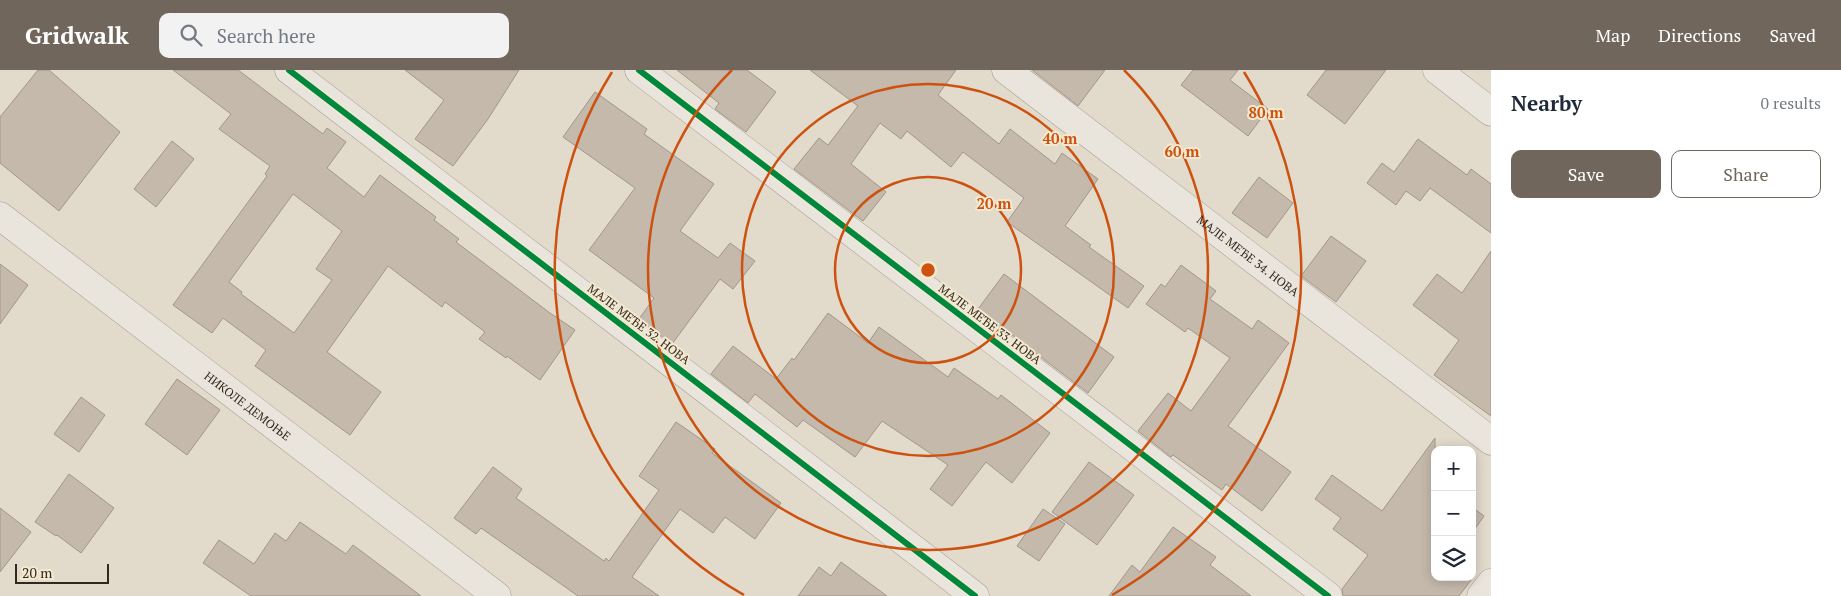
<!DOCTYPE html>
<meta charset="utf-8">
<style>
body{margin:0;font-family:"PT Serif",serif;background:#f2f2f3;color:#1f2937}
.controls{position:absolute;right:15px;bottom:15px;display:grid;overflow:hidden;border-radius:10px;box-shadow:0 2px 12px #0003}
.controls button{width:45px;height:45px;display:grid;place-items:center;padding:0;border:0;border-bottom:1px solid #e0e1e3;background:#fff;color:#1f2937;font:25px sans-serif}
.scale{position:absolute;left:15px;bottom:12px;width:94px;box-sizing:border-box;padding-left:5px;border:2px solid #34281e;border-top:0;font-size:14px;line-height:18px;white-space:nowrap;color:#34281e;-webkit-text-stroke:4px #f3e9d1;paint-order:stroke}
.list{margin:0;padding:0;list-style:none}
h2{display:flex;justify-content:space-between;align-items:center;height:65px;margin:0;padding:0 20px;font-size:21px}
h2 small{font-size:16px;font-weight:400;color:#747a83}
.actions{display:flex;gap:10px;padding:15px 20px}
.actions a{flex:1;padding:11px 0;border:1px solid #71665b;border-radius:10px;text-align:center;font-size:18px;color:#71665b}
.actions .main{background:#71665b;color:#fff}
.icon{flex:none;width:28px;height:28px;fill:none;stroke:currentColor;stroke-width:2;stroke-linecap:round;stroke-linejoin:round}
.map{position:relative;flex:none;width:1491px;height:526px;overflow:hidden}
header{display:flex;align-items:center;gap:30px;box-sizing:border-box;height:70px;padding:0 25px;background:#71665b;color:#fff}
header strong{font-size:24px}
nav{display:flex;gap:28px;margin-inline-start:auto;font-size:18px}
.search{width:350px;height:45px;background:#f2f2f3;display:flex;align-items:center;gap:12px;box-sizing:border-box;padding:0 18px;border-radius:10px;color:#747a83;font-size:19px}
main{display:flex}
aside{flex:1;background:#fff}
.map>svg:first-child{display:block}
</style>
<header>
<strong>Gridwalk</strong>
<div class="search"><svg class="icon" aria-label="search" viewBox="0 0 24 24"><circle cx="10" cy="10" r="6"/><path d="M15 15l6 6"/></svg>Search here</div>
<nav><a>Map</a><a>Directions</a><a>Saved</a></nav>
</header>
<main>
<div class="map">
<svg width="1491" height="526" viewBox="0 0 1491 526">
<rect width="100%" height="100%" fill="#e2dacb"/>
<path fill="#c5b9ac" stroke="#a1968b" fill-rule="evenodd" d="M38,0h11l71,62 -61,79 -59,-48v-46z
M173,0h65l85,64 4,-6 19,14 -19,26 37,29 16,-22 56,42 -2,3 25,19 -3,3 94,71 25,17 -35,50 -33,-24 -1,2 -27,-19 6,-7 -40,-30 -3,5 -54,-41 -61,86 54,40 -31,43 -95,-69 11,-16 -43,-32 -11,15 -39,-28 94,-129 -2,-2 5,-8 -51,-37 12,-15zM293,124l49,37 -26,38 16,11 -38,53 -53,-39 1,-2 -13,-10z
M405,0h114l-31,49 -35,47 -38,-27 29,-39z
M677,0h70l29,22 -30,40 -31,-23 4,-6z
M810,0h146l-18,25 61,49 11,-15 45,35 7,-11 36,26 -33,47 26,19 -2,2 55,39 -16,22 -121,-86 17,-24 -61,-46 -12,15 -44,-36 -6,8 -21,-16 -29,41 35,28 -23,29 -69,-52 25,-31 9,7 30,-39z
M1032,0h73l-27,36z
M1193,0h45l-8,10 38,29 -20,27 -67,-51z
M1326,0h60l-41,54 -38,-29z
M595,22l52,37 -3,5 70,50 -34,47 38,27 12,-15 25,18 -22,28 -13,-10 -48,65 -33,-25 15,-21 -65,-48 46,-62 -72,-51z
M1418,69l49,36 4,-6 20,15v49l-61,-45 -10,13 -14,-10 -10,14 -29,-22 15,-20 12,9z
M172,71l22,18 -38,48 -22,-18z
M1259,107l34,26 -26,35 -35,-25z
M1331,166l35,25 -30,41 -35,-26z
M1491,181v165l-57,-41 25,-35 -46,-35 24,-31 25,19z
M0,194l28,21 -28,39z
M1181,195l35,26 -6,8 42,30 6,-9 31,23 -61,83 63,46 -29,39 -36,-27 -4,6 -49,-35 -2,2 -33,-26 30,-38 23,18 39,-53 -42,-30 -3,4 -39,-28 15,-20 4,3z
M1004,204l110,83 -26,36 -110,-84z
M828,243l40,30 11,-16 69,50 6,-9 44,31 3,-4 49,38 -38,50 -26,-21 -34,44 -22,-17 18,-24 -66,-44 -27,36 -52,-37 -6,7 -42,-33 -7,9 -37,-29 22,-28 43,33 16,-21 2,2z
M177,309l43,31 -33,45 -42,-31z
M81,327l24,18 -26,37 -25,-18z
M676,352l39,27 -3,4 69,50 -26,36 -30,-22 -12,16 -33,-24 -48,68 27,19h-81l-97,-68 -5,6 -22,-16 39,-51 29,22 -6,9 88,63 2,-3 3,3 50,-71 -20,-14z
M1435,368v139h33l3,3 -12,16h-116l-1,-7 26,-34 -35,-26 8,-11 -26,-19 17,-24 50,36z
M1089,392l45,33 -37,50 -45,-33z
M69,404l45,34 -33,45 -24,-18 -1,1 -21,-14z
M1472,437l12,9 -12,17z
M0,438l31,24 -31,40z
M1043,439l22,15 -26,37 -22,-15z
M300,452l46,32 7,-9 68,51h-170l-48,-33 16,-23 35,24 21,-31 11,8z
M1173,457l43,30 -6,8 41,31h-142l23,-31 8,7z
M841,492l46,34h-89l21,-29 12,9z"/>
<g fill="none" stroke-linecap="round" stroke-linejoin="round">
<defs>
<g id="minor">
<path d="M289,0l686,526"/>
<path d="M639,0l689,526"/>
<path id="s1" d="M1006,0l485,371"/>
<path d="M1437,0l54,42"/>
<path id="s2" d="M0,146l497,380"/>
<path d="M1481,526l10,-13"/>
</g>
</defs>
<use href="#minor" stroke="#a79f95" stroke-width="29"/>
<use href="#minor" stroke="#eae5dc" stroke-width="28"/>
<defs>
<path id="cycleway" d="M289,0l686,526
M639,0l689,526"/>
</defs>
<use href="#cycleway" stroke="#f3e9d1" stroke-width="9"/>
<use href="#cycleway" stroke="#00873e" stroke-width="6"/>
</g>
<g fill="none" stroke="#cd520f" stroke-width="2.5">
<circle cx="928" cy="200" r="93"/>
<circle cx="928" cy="200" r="186"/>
<path d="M1124 0A280 280 0 1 1 732 0"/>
<path d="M744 525A373 373 0 0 1 612 2M1244 2A373 373 0 0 1 1112 525"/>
</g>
<g text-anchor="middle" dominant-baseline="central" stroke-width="4" stroke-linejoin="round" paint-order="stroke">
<g font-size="12" fill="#34281e" stroke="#f3e9d1">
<text stroke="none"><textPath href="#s1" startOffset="305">МАЛЕ МЕЂЕ 34. НОВА</textPath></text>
<text transform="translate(639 254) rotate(37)">МАЛЕ МЕЂЕ 32. НОВА</text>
<text transform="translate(990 254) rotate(37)">МАЛЕ МЕЂЕ 33. НОВА</text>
<text stroke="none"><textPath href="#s2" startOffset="312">НИКОЛЕ ДЕМОЊЕ</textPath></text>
</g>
</g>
<circle cx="928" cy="200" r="8" fill="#cd520f" stroke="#f3e9d1" stroke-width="2.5"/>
<g font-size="15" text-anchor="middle" font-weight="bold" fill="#cd520f" stroke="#f3e9d1" stroke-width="4" stroke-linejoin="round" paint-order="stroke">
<text x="1266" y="48">80 m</text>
<text x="1060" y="74">40 m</text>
<text x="1182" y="87">60 m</text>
<text x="994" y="139">20 m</text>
</g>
</svg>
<div class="controls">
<button>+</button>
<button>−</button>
<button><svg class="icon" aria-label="layers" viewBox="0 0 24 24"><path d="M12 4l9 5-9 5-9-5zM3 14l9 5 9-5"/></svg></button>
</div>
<div class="scale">20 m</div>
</div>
<aside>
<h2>Nearby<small>0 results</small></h2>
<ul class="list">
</ul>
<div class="actions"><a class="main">Save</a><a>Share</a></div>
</aside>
</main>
